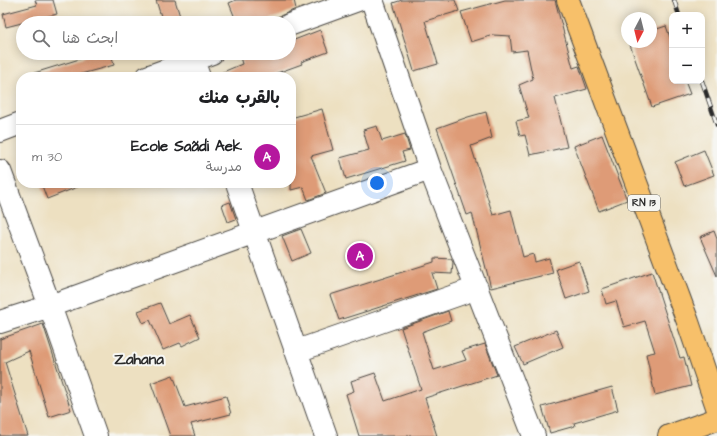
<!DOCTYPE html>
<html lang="ar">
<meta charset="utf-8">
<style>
body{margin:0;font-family:"Architects Daughter","Playpen Sans Arabic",sans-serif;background:#f6f6f6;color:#202124;direction:rtl}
.controls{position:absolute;right:12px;top:12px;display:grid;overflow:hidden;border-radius:8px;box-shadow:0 2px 10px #0003}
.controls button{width:36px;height:36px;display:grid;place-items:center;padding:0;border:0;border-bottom:1px solid #e0e0e0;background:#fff;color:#202124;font:20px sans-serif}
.compass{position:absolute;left:621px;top:12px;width:36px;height:36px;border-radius:50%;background:#fff;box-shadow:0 2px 10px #0003;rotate:187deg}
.you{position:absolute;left:377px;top:183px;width:14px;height:14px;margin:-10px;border:3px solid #fff;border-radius:50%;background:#1a73e8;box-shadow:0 0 0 6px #1a73e833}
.badge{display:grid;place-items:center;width:26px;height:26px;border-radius:50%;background:#b5179e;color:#fff;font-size:13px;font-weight:700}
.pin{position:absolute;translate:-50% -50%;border:2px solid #fff;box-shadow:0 1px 4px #0006}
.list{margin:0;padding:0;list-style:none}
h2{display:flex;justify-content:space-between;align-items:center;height:52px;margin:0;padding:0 16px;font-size:17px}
h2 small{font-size:13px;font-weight:400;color:#757577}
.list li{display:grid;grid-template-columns:26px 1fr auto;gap:12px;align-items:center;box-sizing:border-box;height:64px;padding:0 16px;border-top:1px solid #e0e0e0}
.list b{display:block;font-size:15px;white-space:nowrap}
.list p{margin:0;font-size:13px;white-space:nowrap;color:#757577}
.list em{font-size:13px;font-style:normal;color:#757577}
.icon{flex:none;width:22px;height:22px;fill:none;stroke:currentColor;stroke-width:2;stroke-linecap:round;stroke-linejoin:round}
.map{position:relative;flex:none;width:717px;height:436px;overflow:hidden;direction:ltr}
.search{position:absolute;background:#fff;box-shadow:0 2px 10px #0003;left:16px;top:16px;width:280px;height:44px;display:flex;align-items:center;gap:10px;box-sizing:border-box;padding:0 14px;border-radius:22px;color:#757577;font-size:15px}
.panel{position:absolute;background:#fff;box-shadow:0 2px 10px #0003;left:16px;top:72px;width:280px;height:116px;border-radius:16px;direction:rtl}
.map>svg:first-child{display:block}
</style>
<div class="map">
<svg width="717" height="436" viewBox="0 0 717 436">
<rect width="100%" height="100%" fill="#f6f6f2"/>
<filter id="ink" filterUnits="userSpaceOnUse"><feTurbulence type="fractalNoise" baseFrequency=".025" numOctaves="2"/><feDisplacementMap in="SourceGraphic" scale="8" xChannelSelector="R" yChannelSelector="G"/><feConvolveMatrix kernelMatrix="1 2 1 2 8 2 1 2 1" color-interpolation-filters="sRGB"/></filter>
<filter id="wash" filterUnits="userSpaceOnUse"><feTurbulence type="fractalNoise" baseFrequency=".012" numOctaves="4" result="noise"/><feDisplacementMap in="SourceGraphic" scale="16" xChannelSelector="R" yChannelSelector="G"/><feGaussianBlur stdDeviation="0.9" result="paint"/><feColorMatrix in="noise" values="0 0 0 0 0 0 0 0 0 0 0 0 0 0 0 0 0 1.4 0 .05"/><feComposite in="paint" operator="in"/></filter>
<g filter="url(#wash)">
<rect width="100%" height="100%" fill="#ede0c1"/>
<g id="blocks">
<path fill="#de9b77" d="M35,0h18l4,14 -51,13 -3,-13 34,-9z
M156,0h19l7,23h-19z
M236,0h58l2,9 -16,7 -23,7h-20l-8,-20z
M402,0h53l4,11 -34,10 13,43 -24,7 -21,-68z
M505,0h50l18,68 6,-2 8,23 -32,9 12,49 -37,8 -5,-20 -5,1 -4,-15 13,-3 -10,-33 14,-6 -6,-29 -15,2 -2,-16 -17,-1 -22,7 -10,-30z
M651,23l3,7 12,-4 6,17v38h13l5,13 -38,13 -23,-65h22z
M320,30l8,22 -27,10 1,2 -36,13h-55l31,-13 -2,-7 17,-4h32v-11z
M85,53h26l3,12 -44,12h-39v-3l55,-17z
M322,109l11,41 -22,6 15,37 -18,7 -5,-13 -12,3v-72z
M486,112l6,26 -21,8 22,69 18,-5 12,47 10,-3 2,8 14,-4 4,15 -62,15 -19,-75 -5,2 -30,-87 31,-11z
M377,126l5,15 23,-7 5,16 -8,2 3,9 -59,18 -6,-21 29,-8 -6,-20z
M602,135l25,65 -28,11 -25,-65z
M704,150l10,25 -30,11 -9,-24z
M41,183h44v1l-38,15z
M230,202l6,17 -8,3 -6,-17z
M301,229l10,24 -19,8 -10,-25z
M714,231l3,8v37l-17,-39z
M434,258l17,1 2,3 -1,12 -20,-1 5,16 -98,31 -9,-25 104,-33z
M579,261l10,30 -23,8 -10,-30z
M652,272l28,86 4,-1 7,29 -36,9 -9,-41 9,-2 -10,-31 -21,6 -8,-26 -10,3 -4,-15z
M160,303l9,21 21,-9 10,22 -18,9 -2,-3 -17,7 -13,-30 -7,3 -5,-12z
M448,311l3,10 -29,11 12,38 32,-10 -4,-9 23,-7 12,31 -72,23 12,38h-78l-13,-42 8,-3 -3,-10 24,-8 10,28 36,-12 -20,-61z
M43,324l28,86 -22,7 -20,-66 -24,11 23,74h-28v-97z
M556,330l7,17 -40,17 -8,-17z
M173,375l12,32 41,-11 5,18 -40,10 4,12h-25l-19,-53z
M612,387l6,23 -44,13 1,3 -25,7 -8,-26z"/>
</g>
</g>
<g filter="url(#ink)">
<use href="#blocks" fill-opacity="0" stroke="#484642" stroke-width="1"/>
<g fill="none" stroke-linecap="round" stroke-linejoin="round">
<defs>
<path id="minor" d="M372,0l58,169 104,267
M289,25l69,-25
M193,60l6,17
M147,77l65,-24
M0,131l21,-8
M0,171l50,135 -50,16
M237,183l89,253
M297,351l180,-63
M96,436l-46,-130 380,-137"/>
<path id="major" d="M669,436l48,-17"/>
<path id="highway" d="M568,0l120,322 29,85"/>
</defs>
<use href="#minor" stroke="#484642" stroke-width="24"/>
<use href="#major" stroke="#484642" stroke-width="24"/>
<use href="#highway" stroke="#484642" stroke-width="24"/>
<use href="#minor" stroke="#fff" stroke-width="22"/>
<use href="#major" stroke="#f7c06b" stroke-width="22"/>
<use href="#highway" stroke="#f7c06b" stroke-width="22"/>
<defs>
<path id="rail" d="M674,0l5,15
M702,81l15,44"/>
</defs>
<use href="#rail" stroke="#2b2b2b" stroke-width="4.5"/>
<use href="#rail" stroke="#f6f6f2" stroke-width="3" stroke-dasharray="9" stroke-linecap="butt"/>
</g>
</g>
<g text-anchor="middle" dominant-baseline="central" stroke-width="4" stroke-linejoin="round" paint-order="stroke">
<rect fill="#f6f6f2" stroke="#686867" stroke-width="1" x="628" y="195" width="32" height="16" rx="3"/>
<g font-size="10" font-weight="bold" fill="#2b2b2b">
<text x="644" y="203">RN 13</text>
</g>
<g font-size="15" font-weight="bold" fill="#2b2b2b" stroke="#f6f6f2">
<text x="139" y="359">Zahana</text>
</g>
</g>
</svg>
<div class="controls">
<button>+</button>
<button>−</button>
</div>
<svg class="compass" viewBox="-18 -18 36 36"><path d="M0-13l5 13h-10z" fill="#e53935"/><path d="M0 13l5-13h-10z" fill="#757577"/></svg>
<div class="you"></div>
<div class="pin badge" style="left:360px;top:256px">A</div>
<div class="search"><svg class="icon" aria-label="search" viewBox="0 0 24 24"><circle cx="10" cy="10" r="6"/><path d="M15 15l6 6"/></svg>ابحث هنا</div>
<section class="panel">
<h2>بالقرب منك<small></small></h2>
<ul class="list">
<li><span class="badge">A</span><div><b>Ecole Saãdi Aek</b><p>مدرسة</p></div><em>30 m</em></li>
</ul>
</section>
</div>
